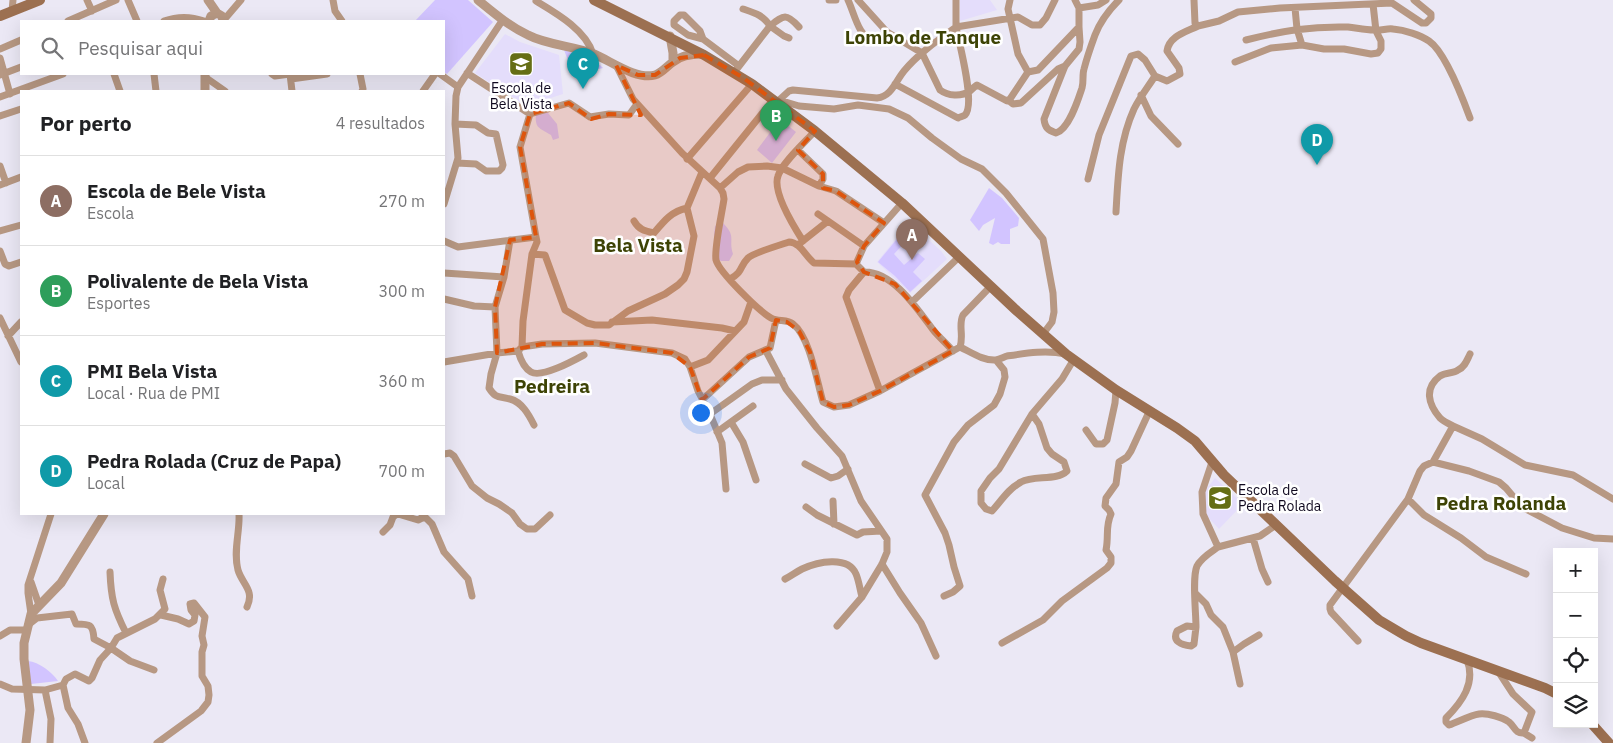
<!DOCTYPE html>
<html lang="pt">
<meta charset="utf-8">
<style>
body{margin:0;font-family:"IBM Plex Sans",sans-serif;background:#f2f2f2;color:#202124}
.controls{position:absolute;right:15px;bottom:15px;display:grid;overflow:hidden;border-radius:0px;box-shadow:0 5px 20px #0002}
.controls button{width:45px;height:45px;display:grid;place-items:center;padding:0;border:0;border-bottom:1px solid #e0e0e0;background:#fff;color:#202124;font:25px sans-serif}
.you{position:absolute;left:700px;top:412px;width:18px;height:18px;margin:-12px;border:4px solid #fff;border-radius:50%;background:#1a73e8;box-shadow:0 0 0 8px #1a73e833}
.badge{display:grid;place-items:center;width:32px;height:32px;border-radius:50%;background:#656e15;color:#fff;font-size:16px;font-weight:700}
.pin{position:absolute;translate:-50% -41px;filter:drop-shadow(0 1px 2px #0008)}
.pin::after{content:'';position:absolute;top:26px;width:18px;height:15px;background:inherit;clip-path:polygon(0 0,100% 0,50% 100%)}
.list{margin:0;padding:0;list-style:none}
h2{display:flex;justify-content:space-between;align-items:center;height:65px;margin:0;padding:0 20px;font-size:21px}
h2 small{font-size:16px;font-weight:400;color:#757577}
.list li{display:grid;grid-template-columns:32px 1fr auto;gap:15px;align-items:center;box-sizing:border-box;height:90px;padding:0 20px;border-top:1px solid #e0e0e0}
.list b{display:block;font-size:19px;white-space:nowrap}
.list p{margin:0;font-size:16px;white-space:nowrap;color:#757577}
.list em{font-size:16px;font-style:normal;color:#757577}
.icon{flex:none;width:28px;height:28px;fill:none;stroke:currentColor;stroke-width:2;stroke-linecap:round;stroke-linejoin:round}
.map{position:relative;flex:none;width:1613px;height:743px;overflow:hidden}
.search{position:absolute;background:#fff;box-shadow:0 5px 20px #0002;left:20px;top:20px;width:425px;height:55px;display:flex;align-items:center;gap:12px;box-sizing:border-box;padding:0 18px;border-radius:0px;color:#757577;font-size:19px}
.panel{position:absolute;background:#fff;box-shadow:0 5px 20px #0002;left:20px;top:90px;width:425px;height:425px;border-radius:0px}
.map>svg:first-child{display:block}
</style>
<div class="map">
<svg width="1613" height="743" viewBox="0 0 1613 743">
<rect width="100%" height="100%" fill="#ebe8f5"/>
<path fill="#e4ddfb" d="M960,0h30l7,10 -37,11z
M505,34l15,8 39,13 4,39 -37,12 -51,-33z
M907,225l13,7 21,19 6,8 -37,34 -33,-31z
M1215,478l28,26 -24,25 -14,-15 -1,-22z"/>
<path fill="#d2c4ff" d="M435,0h33l25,22 -46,52 -3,-2v-51h-29z
M564,50l15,5 5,5 8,-1 2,5 6,1 3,3 -17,4h-4l-1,-10 -3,-1 -5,4 -4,-2z
M545,99l8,7 -1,4 -4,3 9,11 2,14 -6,2 -2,-5c-15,-9 -16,-7 -15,-26z
M780,119l16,13 -24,31 -15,-13z
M989,188l13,10 17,20 -1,8 -8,3v15h-9l-3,-2 -5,3 -4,-2 6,-25 -12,7 -4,6 -9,-11z
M723,223c14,14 5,16 10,31l-4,7h-8l-4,-3 -3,-23 1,-9z
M902,233l6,6 -14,15 10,11 14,-12 7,6 -12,13 9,9 -12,11 -15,-16 -17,-14z
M28,661c11,1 24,11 30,20l-27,3z"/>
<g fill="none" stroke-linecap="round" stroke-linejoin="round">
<path stroke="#b79883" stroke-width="7" d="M87,0l5,11
M128,0l9,21
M333,0l2,11 7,10
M829,0h7
M848,0c7,15 10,36 26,42l13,-10
M858,0l29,32 35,21 18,37c8,6 21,7 30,1 2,-2 4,-4 7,-6l30,16 3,-2 18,-27 10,-2 41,-43v-19l19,-3 8,-5
M1010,0l-2,9 10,45 10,18
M1075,0l4,8
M536,1c20,12 50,29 57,53
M1295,8l2,21 5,16
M12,11l1,-11
M68,21l48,-21
M164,21c14,-5 26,-5 40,0
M223,21l18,-21
M1198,26l21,-5 19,-9 42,-4 112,-5 30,20h4l5,-5v-4l-17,-14
M1079,27l1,15 -1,7 -14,17 -21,53c1,9 4,11 12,14 13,-4 22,-33 26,-45 2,-7 0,-13 2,-19 3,-12 7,-23 11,-34 5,-13 14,-25 24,-35
M789,38l-5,-2 -14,-10c14,-11 16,-13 29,1
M703,39l-3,-8 -16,-16h-4l-6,6v4l14,10 15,4 36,27
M1246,40c35,-9 65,-14 102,-13 9,1 17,3 26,3 7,1 13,-2 19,-1 12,1 27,6 36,12 16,11 34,58 41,77
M0,49l21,-9
M0,58l10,36
M1235,62l36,-14 31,-3 22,4h20l27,5 7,-1 3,-4v-8l-5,-10 -3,-27
M616,65l17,34 49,54 38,35 3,5 1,6c-2,14 -10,49 -8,61 3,12 43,51 55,58 7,4 16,1 22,6 17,13 24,58 30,78l11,5 15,-2 31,-14 80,-44c4,-12 -2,-22 3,-32l28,-29
M736,70l34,-44c-7,-11 -15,-13 -27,-17
M467,73l63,41 -10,33 16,90
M114,74l6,17
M154,74l2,17
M272,74l3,2 15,-2
M290,74l2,17
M360,74l3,15 -1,2
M440,74l18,13
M0,75l21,-8
M1155,76l12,5 13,-7 -1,-6 -12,-17c2,-15 19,-19 31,-25l-3,-3 -1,-23
M205,77l20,14
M291,79l36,-5
M895,84l63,34c2,-1 6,-2 7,-3 11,-11 -6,-72 -9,-88l62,-10 14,8h8l6,-7 9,-18
M423,91l12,-17
M1141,95l10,21 27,28
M0,97l63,-23
M779,100l20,6 35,3 24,-4 31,4 19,9 24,20 29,21 21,10 24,24 37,46 10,54 1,19 -2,10 -9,12
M1008,100l5,4 8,-1 37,-34 7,-3
M777,102l12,-11 4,-1 84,8c15,-2 18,-16 27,-27 14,-17 34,-31 52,-44v-27
M530,114l39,-11 21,14 19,-3 20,1 8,-11
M0,116l21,-7
M455,124l21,1 12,8 8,1 7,31 -1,3 -3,3h-13l-10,-7 -19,-1
M798,150l25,24v5l-4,7
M687,159l65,-75
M0,166l6,17
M710,178l63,-78
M1088,179l11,-44 32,-79 7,-2 7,6 10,16c-7,11 -15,21 -21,33 -15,33 -16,68 -18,103
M0,185l21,-8
M720,188l18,-16 10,-5 19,-1 15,2 37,18 17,5 48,32
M444,204l14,-46 -3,-34 1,-28 2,-9 44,-66
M818,214l46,32
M634,221c5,9 11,10 20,12 10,-12 18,-22 33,-25
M0,231l21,-6
M510,240l-6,37 -9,30 2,46 -6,21 -2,14c7,11 10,8 21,11 12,3 19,16 24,26
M444,241l14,6 78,-10 1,5 -5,12
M803,241c-9,-14 -31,-49 -25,-65 4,-13 27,-34 37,-45
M799,244l29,-23
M0,251l5,13 4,2 12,-4
M856,264l8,-18 38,-43
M444,273l60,4
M730,279c14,-8 9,-12 18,-21 5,-5 32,-13 41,-16 11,0 17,15 25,21l42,1 8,8
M444,299l30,7 21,1
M912,302l47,-45
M0,318l21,44
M612,322l40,-2 70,8 13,3
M8,336l13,-14
M522,347l20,-3 53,-1 77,10 13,6 5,8 8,24 12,23 12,29 4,46
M960,347c11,5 23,14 36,13 4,-1 8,-3 11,-4 20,-3 39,-6 59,-2
M518,351c2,7 6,17 13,21 11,6 42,-11 53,-17
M766,351l20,38 31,39 25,28 19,45 26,38v13l-5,12 -20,33 -25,29
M444,362l53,-9 21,-2 4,-4 1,-26 9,-67 13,1 20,55 22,13 8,2h14l19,-14 37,-17 13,-9 6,-6 3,-7 7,-36 -7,-28 15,-36
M690,367l18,-7 36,-38 7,-20
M880,391l-34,-94 3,-7 15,-18c29,-1 54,38 70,59 6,7 13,13 19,20
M702,400l47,-43 21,-9 6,-28
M710,414l42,-30 10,-4h20
M1032,414l7,10 8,24 5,6 12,8 3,9c-10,10 -33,4 -46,11 -12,6 -20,19 -29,29l-6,-2 -5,-6v-12l9,-13 9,-9 33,-55 30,-35 12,-20
M731,422l12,20 13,38
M1453,426l29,13 43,26 48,10 40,24
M1086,430l10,14h7l4,-4 8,-37 1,-13
M717,432l36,-26
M444,454l6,-1 4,3 18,30 15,12 12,6 13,9 8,11 7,5h8l15,-14
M1433,462l20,-36c-4,-2 -10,-5 -13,-8 -12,-14 -16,-30 0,-42 6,-4 13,-2 18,-6 7,-3 9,-10 12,-16
M805,464l26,14 7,-2 10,-7
M1408,499l16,16 37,23 25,19 40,17
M833,501l1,23
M806,507l11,8 40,20 6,-3 18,-1
M239,514c1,18 -6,37 -1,56 4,14 17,20 9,37
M398,514l20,6 6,-3
M422,514l10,10 12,28 24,27 4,17
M383,532l7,-7 3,-8 4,-3
M1253,538l9,31 6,13
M1218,547l42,-11 16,-11
M882,564l18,29 21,30 15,33
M110,572c1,27 4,37 16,61
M785,579c6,-3 11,-7 17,-10 15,-7 46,-14 54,5 3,7 4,16 6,23
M31,582l8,23
M1195,593l11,11 5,11 12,12 10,25 7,32
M944,596l9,-4 7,-6 -6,-19 -5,-22 -4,-12 -20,-38 29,-53 14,-17 26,-20 6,-11 5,-17 -1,-7 -8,-10
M31,614l-3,-21v-8l23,-71
M28,625l9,-7 35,-4 4,10c14,0 17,0 18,15l17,9 19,13 24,9
M1196,627l-9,-1 -10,5c-5,10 4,14 14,15l3,-2 2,-17c0,-14 -4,-50 1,-61 4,-8 14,-14 21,-19l-15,-33 -1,-22 10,-30
M0,636l10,-6h16
M1358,641l-27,-29 -1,-3v-4l78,-106 12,-28 4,-5 9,-4 36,9 30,11 7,6 16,19 40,21 32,10 19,1
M1002,643l41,-23 19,-19 45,-33 4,-5v-6l-5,-7c3,-14 -1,-23 5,-36l-2,-4 -4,-4 1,-8 10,-14 3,-22 8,-5 4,-6 18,-39
M1233,652l11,-8 15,-9
M1467,660c9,23 -5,42 -21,58v4l3,3c9,-3 22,-10 30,-11 9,-1 23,3 30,8 6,5 6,12 15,11
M1498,671l15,23 19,18 -8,21 8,5
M0,684l12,5 33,1 6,29 -1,24
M45,690l18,-5
M85,743l-7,-19 -10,-16 -5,-23 3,-6 9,-5 14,7 3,-3 8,-18 11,-12 6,-10 38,-19 10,-10 -5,-19 3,-11
M157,743l44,-32 7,-9 1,-7 -1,-9 -6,-10v-24l2,-7 -2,-9 3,-19 -11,-14 -4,1 1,6 4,5 -1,6 -5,3 -11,-5 -17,-4"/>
<path stroke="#b79883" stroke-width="9" d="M208,0l9,13
M478,0c16,13 31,26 50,35 19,10 46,11 66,19 17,7 42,26 61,21 7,-2 12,-9 18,-13 8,-7 19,-8 29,-8
M209,21l2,-5 6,-3 5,3 1,5
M670,36l3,17v8
M205,91v-17
M26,743l4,-33 -6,-51v-16l7,-29 30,-31 43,-69"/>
<path stroke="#9c7051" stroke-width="10" d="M594,0l110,55 48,29 63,47 87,72 115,108 49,43 50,36 61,38 18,13 29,34 111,106 44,39 27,16 15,7 124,45 12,6
M0,16l40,-16
M1592,724l17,19"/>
</g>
<path fill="#dd550d" fill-opacity="0.2" stroke="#dd550d" stroke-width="4" stroke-dasharray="10 6" stroke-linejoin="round" d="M704,55l38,22 73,54 -17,19 25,24v14l13,3 48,32 -20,23 -7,16 7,10 31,12 58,67 -73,40 -31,14 -15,2 -11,-5 -13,-50 -11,-21 -12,-9 -11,-2 -6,28 -21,9 -47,43 -12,-33 -18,-14 -77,-10 -53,1 -45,9 -2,-46 15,-67 26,-3 -16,-90 10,-33 39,-11 22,16 18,-5 32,1 -25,-50 22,10h17l25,-17z"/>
<defs>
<symbol id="school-square" viewBox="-11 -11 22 22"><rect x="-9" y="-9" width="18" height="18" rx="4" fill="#656e15" stroke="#fff"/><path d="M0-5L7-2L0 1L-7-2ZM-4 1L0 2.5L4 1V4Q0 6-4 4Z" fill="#fff"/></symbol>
</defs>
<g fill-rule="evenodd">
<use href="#school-square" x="507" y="50" width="28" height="28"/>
<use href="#school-square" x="1206" y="484" width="28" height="28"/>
</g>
<g text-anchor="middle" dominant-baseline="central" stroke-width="5" stroke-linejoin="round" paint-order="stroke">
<g font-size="14" fill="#10091f" stroke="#fff">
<text x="521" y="88">Escola de<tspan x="521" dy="16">Bela Vista</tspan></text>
<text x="1238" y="490" text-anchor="start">Escola de<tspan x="1238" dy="16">Pedra Rolada</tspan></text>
</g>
<g font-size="19" font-weight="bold" fill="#3d4305" stroke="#fff">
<text x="923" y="37">Lombo de Tanque</text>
<text x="638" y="245">Bela Vista</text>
<text x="552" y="386">Pedreira</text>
<text x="1501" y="503">Pedra Rolanda</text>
</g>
</g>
</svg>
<div class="controls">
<button>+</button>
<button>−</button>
<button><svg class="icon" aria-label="locate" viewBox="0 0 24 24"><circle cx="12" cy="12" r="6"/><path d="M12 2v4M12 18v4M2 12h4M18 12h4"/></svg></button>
<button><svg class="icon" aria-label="layers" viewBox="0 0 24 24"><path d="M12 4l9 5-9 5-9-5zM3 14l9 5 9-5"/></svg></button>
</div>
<div class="you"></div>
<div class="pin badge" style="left:912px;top:260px;background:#8d6e63">A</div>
<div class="pin badge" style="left:776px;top:141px;background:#2e9e5b">B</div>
<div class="pin badge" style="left:583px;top:89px;background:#0f9aa8">C</div>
<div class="pin badge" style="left:1317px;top:165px;background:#0f9aa8">D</div>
<div class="search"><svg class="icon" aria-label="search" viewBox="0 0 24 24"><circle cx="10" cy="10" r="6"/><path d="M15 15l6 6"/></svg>Pesquisar aqui</div>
<section class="panel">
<h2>Por perto<small>4 resultados</small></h2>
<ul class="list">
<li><span class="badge" style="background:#8d6e63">A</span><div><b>Escola de Bele Vista</b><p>Escola</p></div><em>270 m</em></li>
<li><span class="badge" style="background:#2e9e5b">B</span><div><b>Polivalente de Bela Vista</b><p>Esportes</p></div><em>300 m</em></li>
<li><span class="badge" style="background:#0f9aa8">C</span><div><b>PMI Bela Vista</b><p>Local · Rua de PMI</p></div><em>360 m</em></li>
<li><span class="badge" style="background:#0f9aa8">D</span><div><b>Pedra Rolada (Cruz de Papa)</b><p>Local</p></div><em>700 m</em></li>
</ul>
</section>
</div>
